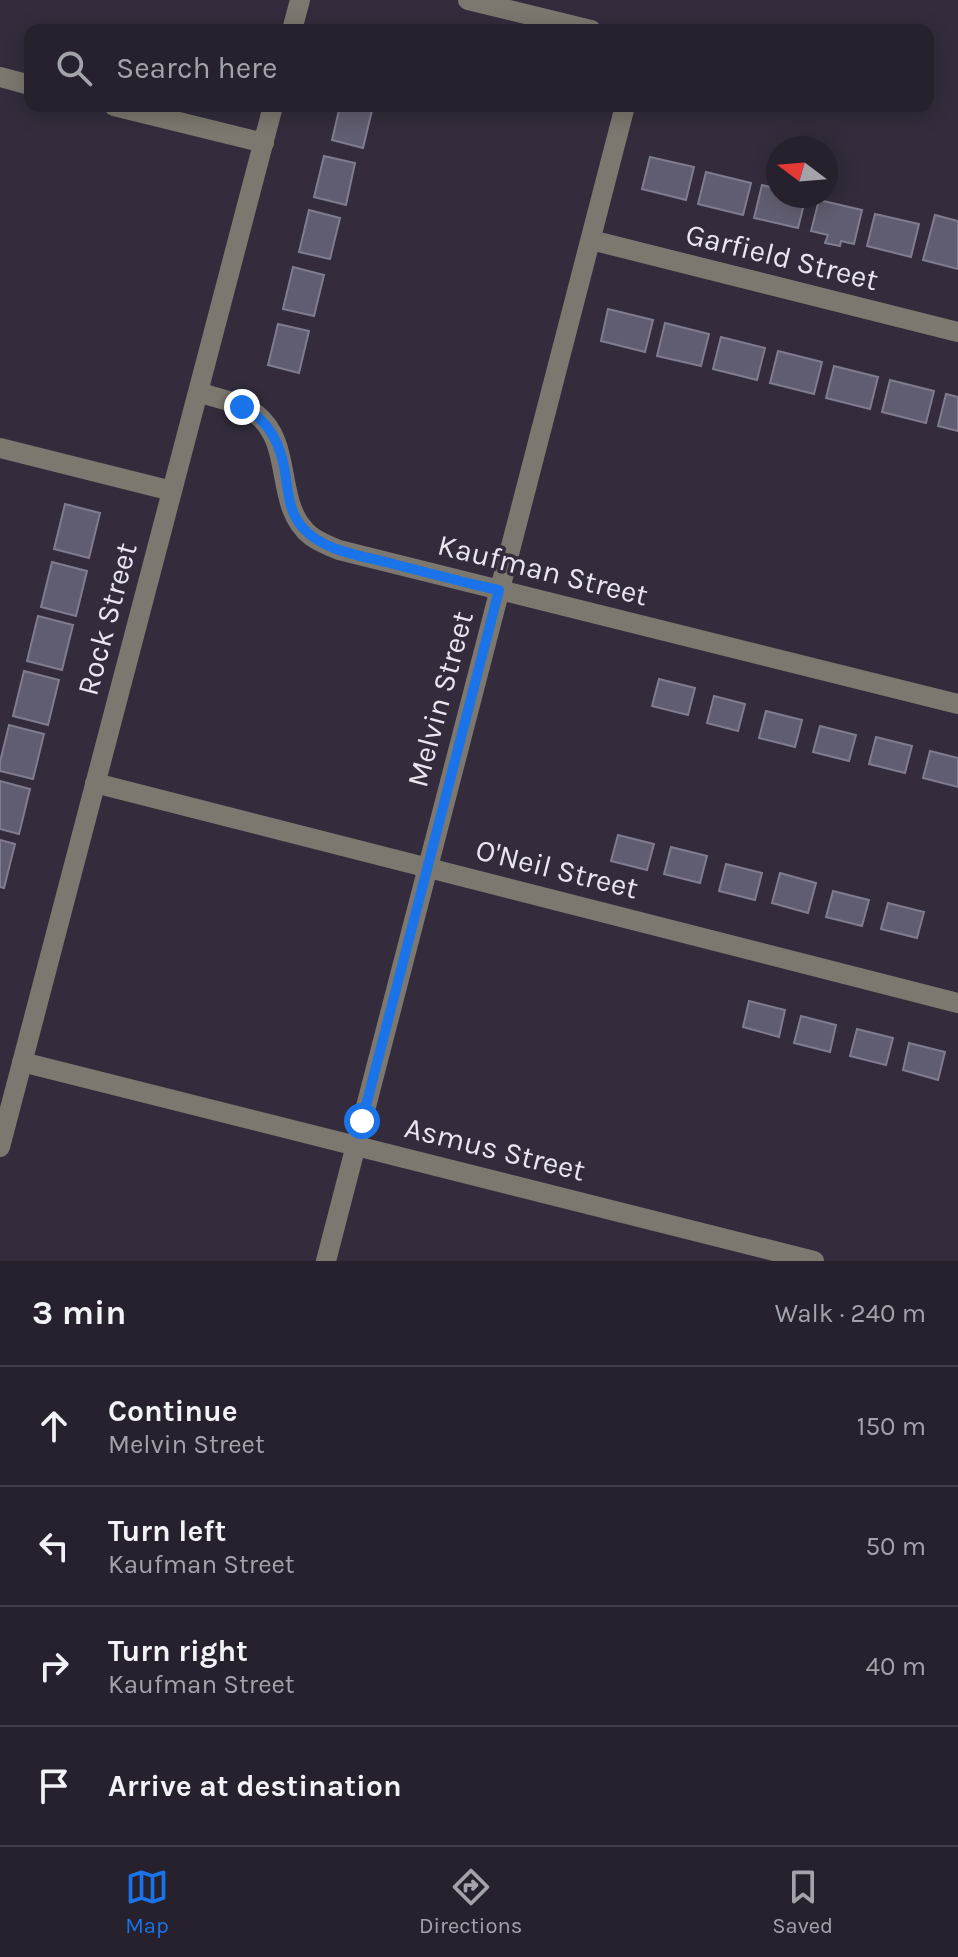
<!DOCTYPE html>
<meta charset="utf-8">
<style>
body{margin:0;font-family:Karla,sans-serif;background:#2f2935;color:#f1f3f6}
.compass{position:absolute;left:766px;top:136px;width:72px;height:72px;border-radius:50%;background:#27212d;box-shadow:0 4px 20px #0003;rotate:286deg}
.stop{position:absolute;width:24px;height:24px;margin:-18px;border:6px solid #1a73e8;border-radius:50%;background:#fff}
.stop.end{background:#1a73e8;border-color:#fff;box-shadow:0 2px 8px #0008}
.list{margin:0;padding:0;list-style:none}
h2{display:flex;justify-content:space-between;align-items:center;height:104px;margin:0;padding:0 32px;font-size:34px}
h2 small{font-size:26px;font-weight:400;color:#a4a3aa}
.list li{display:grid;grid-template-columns:52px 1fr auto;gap:24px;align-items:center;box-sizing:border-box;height:120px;padding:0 32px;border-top:2px solid #433e49}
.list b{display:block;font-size:30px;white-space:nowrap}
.list p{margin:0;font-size:26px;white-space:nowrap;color:#a4a3aa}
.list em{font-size:26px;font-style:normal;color:#a4a3aa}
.icon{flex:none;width:44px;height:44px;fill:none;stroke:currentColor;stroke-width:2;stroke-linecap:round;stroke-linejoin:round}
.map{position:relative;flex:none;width:958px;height:1261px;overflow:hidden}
.search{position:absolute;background:#27212d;box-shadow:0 4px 20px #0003;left:24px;right:24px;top:24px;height:88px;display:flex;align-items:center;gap:20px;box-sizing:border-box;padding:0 28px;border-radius:16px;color:#a4a3aa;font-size:30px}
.sheet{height:584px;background:#27212d}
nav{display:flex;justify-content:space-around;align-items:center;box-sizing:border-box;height:112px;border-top:2px solid #433e49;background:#27212d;font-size:22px;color:#a4a3aa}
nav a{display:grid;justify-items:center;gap:4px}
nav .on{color:#1a73e8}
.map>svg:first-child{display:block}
</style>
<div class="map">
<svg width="958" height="1261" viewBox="0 0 958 1261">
<rect width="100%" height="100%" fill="#342c3c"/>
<path fill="#615d70" stroke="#807c8f" stroke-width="2" d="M340,106h33l-10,42 -31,-8z
M324,156l31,7 -9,42 -32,-8z
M650,157l44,10 -8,33 -44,-11z
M706,172l45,11 -8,32 -45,-11z
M762,185l16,4v7h28l-8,32 -44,-10z
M819,200l43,10 -8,34 -13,-3 -1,5 -15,-3 3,-8 -17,-4z
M309,210l31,8 -10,41 -31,-7z
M875,214l44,10 -8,33 -44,-11z
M935,215l23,6v48l-35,-9z
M293,267l31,8 -10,41 -31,-7z
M608,309l45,11 -8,32 -44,-11z
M665,323l44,11 -8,32 -44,-10z
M278,324l31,7 -10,42 -31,-8z
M721,337l44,11 -8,32 -44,-11z
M778,351l44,11 -8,32 -44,-11z
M834,366l44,11 -8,32 -44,-11z
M890,380l44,11 -8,32 -44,-11z
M946,394l12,3v34l-20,-5z
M65,504l35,9 -11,45 -35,-9z
M52,562l35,9 -11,45 -35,-9z
M38,616l35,9 -11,45 -35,-9z
M24,671l35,9 -11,45 -35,-9z
M659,679l36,9 -7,27 -36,-9z
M714,696l31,8 -7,27 -31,-8z
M766,711l36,9 -7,27 -36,-9z
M9,725l35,9 -11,45 -33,-8v-9z
M820,726l36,9 -7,26 -36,-9z
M876,737l36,9 -7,27 -36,-9z
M930,751l28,7v29l-35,-9z
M0,781l30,8 -11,45 -19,-5z
M618,835l36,9 -7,26 -36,-9z
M0,840l15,4 -11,44 -4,-1z
M671,847l36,9 -7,27 -36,-9z
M726,864l36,9 -7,27 -36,-9z
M780,873l36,10 -8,30 -36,-10z
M833,891l36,9 -7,26 -36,-9z
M888,903l36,9 -7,26 -36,-9z
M749,1001l36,9 -6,27 -36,-10z
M801,1016l35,9 -6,27 -36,-9z
M857,1029l36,9 -7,27 -36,-9z
M909,1043l36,9 -7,28 -35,-10z"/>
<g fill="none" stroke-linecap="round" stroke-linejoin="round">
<path stroke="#7c786f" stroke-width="20" d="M468,0l123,30
M292,30l8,-30
M0,77l30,8
M114,106l150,37
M591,240l367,92
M198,392c18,6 42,10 58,22 39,30 17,92 55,122 8,6 18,10 28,14l619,154
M0,448l172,43
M95,783l863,220
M22,1062l792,199
M0,1147l273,-1041
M326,1261l299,-1155"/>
</g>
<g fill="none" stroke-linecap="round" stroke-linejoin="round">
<path stroke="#1a73e8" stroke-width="10" d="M242,407c21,10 34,29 40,51 7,24 3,51 21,70 21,24 61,28 90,36 28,7 56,14 83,21l23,5 -137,531"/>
</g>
<g text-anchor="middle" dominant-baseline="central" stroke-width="7" stroke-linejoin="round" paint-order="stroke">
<g font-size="30" fill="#eae5f0" stroke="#342c3c">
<text transform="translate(782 257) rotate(14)">Garfield Street</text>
<text transform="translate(543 570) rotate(14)">Kaufman Street</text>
<text transform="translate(107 619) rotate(-75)">Rock Street</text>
<text transform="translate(440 699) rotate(-75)">Melvin Street</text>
<text transform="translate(557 869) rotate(14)">O'Neil Street</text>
<text transform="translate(495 1149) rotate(14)">Asmus Street</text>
</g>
</g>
</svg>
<svg class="compass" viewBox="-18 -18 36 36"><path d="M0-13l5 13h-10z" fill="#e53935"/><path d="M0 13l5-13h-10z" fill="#a4a3aa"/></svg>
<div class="stop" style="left:362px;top:1121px"></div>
<div class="stop end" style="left:242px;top:407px"></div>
<div class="search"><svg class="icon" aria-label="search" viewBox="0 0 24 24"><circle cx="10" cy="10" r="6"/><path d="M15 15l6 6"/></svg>Search here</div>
</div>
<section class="sheet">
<h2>3 min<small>Walk · 240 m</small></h2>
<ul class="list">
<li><svg class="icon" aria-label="ahead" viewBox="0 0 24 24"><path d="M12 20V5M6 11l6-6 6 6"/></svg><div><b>Continue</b><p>Melvin Street</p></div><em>150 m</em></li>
<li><svg class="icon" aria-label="left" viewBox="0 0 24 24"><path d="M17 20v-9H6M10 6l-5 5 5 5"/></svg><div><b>Turn left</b><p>Kaufman Street</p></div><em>50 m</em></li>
<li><svg class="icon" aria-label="right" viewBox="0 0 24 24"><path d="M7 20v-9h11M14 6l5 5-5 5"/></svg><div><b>Turn right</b><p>Kaufman Street</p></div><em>40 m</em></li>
<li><svg class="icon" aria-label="arrive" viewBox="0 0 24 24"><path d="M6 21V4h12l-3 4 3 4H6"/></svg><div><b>Arrive at destination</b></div></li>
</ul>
</section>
<nav>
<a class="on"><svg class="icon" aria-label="map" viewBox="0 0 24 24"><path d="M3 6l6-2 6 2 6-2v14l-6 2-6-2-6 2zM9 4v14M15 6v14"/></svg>Map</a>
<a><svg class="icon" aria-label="directions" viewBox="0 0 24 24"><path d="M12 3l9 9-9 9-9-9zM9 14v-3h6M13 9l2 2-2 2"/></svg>Directions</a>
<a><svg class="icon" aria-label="saved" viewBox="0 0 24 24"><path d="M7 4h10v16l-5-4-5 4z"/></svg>Saved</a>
</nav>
